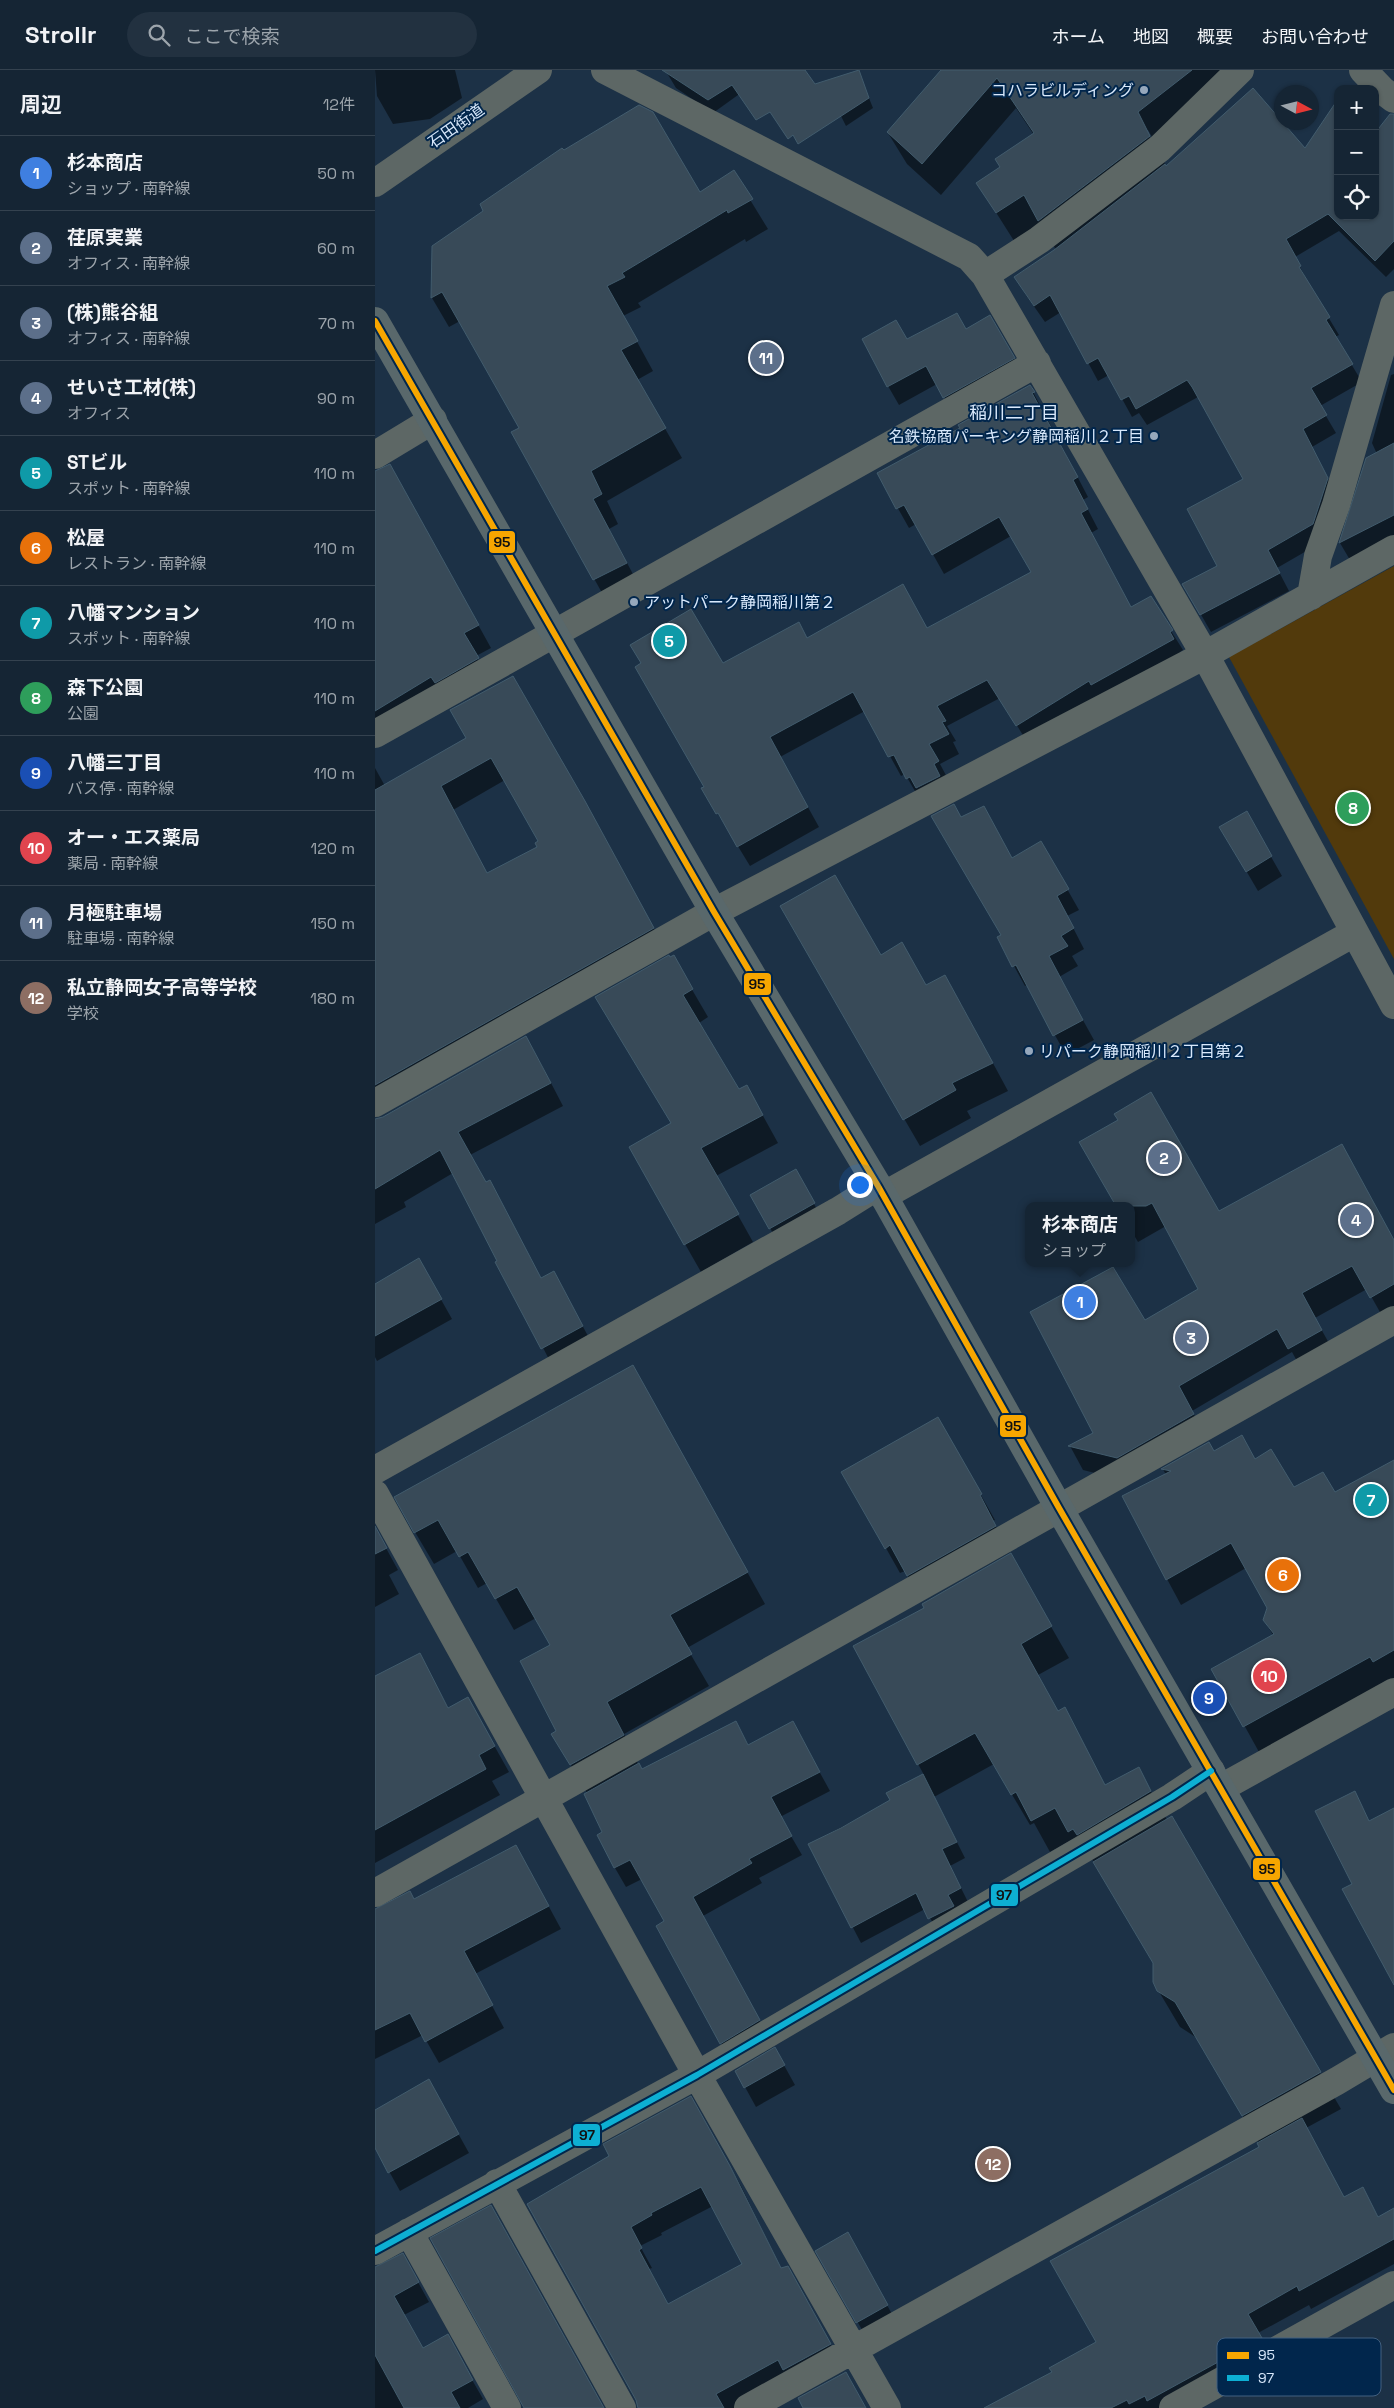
<!DOCTYPE html>
<html lang="ja">
<meta charset="utf-8">
<style>
body{margin:0;font-family:"Space Grotesk","Noto Sans JP",sans-serif;background:#223140;color:#f1f3f6}
.controls{position:absolute;right:15px;top:15px;display:grid;overflow:hidden;border-radius:10px;box-shadow:0 1px 4px #0004}
.controls button{width:45px;height:45px;display:grid;place-items:center;padding:0;border:0;border-bottom:1px solid #34424f;background:#152534;color:#f1f3f6;font:25px sans-serif}
.compass{position:absolute;left:899px;top:15px;width:45px;height:45px;border-radius:50%;background:#152534;box-shadow:0 1px 4px #0004;rotate:97deg}
.you{position:absolute;left:484px;top:1114px;width:18px;height:18px;margin:-12px;border:4px solid #fff;border-radius:50%;background:#1a73e8;box-shadow:0 0 0 8px #1a73e833}
.badge{display:grid;place-items:center;width:32px;height:32px;border-radius:50%;background:#96a8bc;color:#fff;font-size:16px;font-weight:700}
.pin{position:absolute;translate:-50% -50%;border:2px solid #fff;box-shadow:0 1px 5px #0006}
.popup{position:absolute;left:650px;top:1132px;width:110px;height:65px;box-sizing:border-box;display:grid;place-content:center;border-radius:10px;background:#152534;filter:drop-shadow(0 1px 4px #0005);font-size:16px;white-space:nowrap;color:#9da5ac}
.popup b{font-size:19px;color:#f1f3f6}
.popup::after{content:'';position:absolute;left:50%;top:100%;margin-left:-10px;border:10px solid transparent;border-top-color:#152534}
.list{margin:0;padding:0;list-style:none}
h2{display:flex;justify-content:space-between;align-items:center;height:65px;margin:0;padding:0 20px;font-size:21px}
h2 small{font-size:16px;font-weight:400;color:#9da5ac}
.list li{display:grid;grid-template-columns:32px 1fr auto;gap:15px;align-items:center;box-sizing:border-box;height:75px;padding:0 20px;border-top:1px solid #34424f}
.list b{display:block;font-size:19px;white-space:nowrap}
.list p{margin:0;font-size:16px;white-space:nowrap;color:#9da5ac}
.list em{font-size:16px;font-style:normal;color:#9da5ac}
.icon{flex:none;width:28px;height:28px;fill:none;stroke:currentColor;stroke-width:2;stroke-linecap:round;stroke-linejoin:round}
.map{position:relative;flex:none;width:1019px;height:2338px;overflow:hidden}
header{display:flex;align-items:center;gap:30px;box-sizing:border-box;height:70px;padding:0 25px;background:#152534;border-bottom:1px solid #34424f}
header strong{font-size:24px}
nav{display:flex;gap:28px;margin-inline-start:auto;font-size:18px}
.search{width:350px;height:45px;background:#223140;display:flex;align-items:center;gap:12px;box-sizing:border-box;padding:0 18px;border-radius:28px;color:#9da5ac;font-size:19px}
main{display:flex}
aside{flex:1;background:#152534}
.map>svg:first-child{display:block}
</style>
<header>
<strong>Strollr</strong>
<div class="search"><svg class="icon" aria-label="search" viewBox="0 0 24 24"><circle cx="10" cy="10" r="6"/><path d="M15 15l6 6"/></svg>ここで検索</div>
<nav><a>ホーム</a><a>地図</a><a>概要</a><a>お問い合わせ</a></nav>
</header>
<main>
<aside>
<h2>周辺<small>12件</small></h2>
<ul class="list">
<li><span class="badge" style="background:#3f7fe0">1</span><div><b>杉本商店</b><p>ショップ · 南幹線</p></div><em>50 m</em></li>
<li><span class="badge" style="background:#5c6f8a">2</span><div><b>荏原実業</b><p>オフィス · 南幹線</p></div><em>60 m</em></li>
<li><span class="badge" style="background:#5c6f8a">3</span><div><b>(株)熊谷組</b><p>オフィス · 南幹線</p></div><em>70 m</em></li>
<li><span class="badge" style="background:#5c6f8a">4</span><div><b>せいさ工材(株)</b><p>オフィス</p></div><em>90 m</em></li>
<li><span class="badge" style="background:#0f9aa8">5</span><div><b>STビル</b><p>スポット · 南幹線</p></div><em>110 m</em></li>
<li><span class="badge" style="background:#e8710a">6</span><div><b>松屋</b><p>レストラン · 南幹線</p></div><em>110 m</em></li>
<li><span class="badge" style="background:#0f9aa8">7</span><div><b>八幡マンション</b><p>スポット · 南幹線</p></div><em>110 m</em></li>
<li><span class="badge" style="background:#2e9e5b">8</span><div><b>森下公園</b><p>公園</p></div><em>110 m</em></li>
<li><span class="badge" style="background:#1a4fb4">9</span><div><b>八幡三丁目</b><p>バス停 · 南幹線</p></div><em>110 m</em></li>
<li><span class="badge" style="background:#e0444e">10</span><div><b>オー・エス薬局</b><p>薬局 · 南幹線</p></div><em>120 m</em></li>
<li><span class="badge" style="background:#5c6f8a">11</span><div><b>月極駐車場</b><p>駐車場 · 南幹線</p></div><em>150 m</em></li>
<li><span class="badge" style="background:#8d6e63">12</span><div><b>私立静岡女子高等学校</b><p>学校</p></div><em>180 m</em></li>
</ul>
</aside>
<div class="map">
<svg width="1019" height="2338" viewBox="0 0 1019 2338">
<rect width="100%" height="100%" fill="#1c3146"/>
<path fill="#523a0c" d="M1019,496v393l-165,-302z"/>
<path fill="#0007" fill-rule="evenodd" d="M0,0h80l7,28 -32,21 -37,5 -16,-28z
M296,0h88l4,7 -50,36 -37,-25 -9,-15z
M568,0h308l-95,74 -8,-14 -2,1 21,36 171,49 56,10v43l-8,8 -47,-46 -44,26 14,28 30,50 -4,2 27,45 -42,24 16,27 -24,14 25,50 -15,45 -45,26 12,23 -78,41 -27,-47 35,-19 26,-86 -47,-83 -51,28 -8,-12 -7,4 -23,-42 -11,6 -37,-69 -16,10 -19,-27 -10,-18 40,-27 -13,-24 -27,18 -38,-60 24,-17 32,-32 -18,-27 -75,87 -34,-31 -19,-31z
M483,1l15,37 -27,18 -5,-10z
M358,102l35,57 -22,13 -1,-3 -107,64 3,4 -18,9 30,55 -16,9 45,78 -75,43 11,23 -9,5 34,64 -32,16 -98,-176 8,-5 -61,-107 -11,6 -17,-29 1,-51 267,-53z
M615,247l35,60 -70,39 -18,-32 -38,21 -11,-19 18,-45 60,-11z
M1019,304v164l-44,22 -10,-17 27,-84 10,-5 -5,-11 19,-68z
M655,316l58,111 -5,3 15,29 -7,4 40,75 40,23 12,19 -3,2 4,7 -155,86 -29,-47 -53,28 9,15 -3,1 6,12 -19,10 9,17 -30,17 -14,-24 -4,2 -36,-65 -85,46 39,70 -69,39 -47,-77 2,-1 17,-124 85,-25 120,-10 106,-56 -22,-37 -67,38 -28,-50 -7,4 -31,-55 84,-45z
M0,402l28,17 88,159 -15,8 15,25 -116,61z
M92,669l131,86 68,126 -286,161 -5,5v-349l10,18zM130,710l34,62v5l-52,27 -34,-64z
M871,743l36,63 -24,15 -37,-63z
M586,749l51,40 29,-16 38,67 -12,6 17,33 -12,7 6,10 -19,11 35,63 -28,15 -39,-70 -2,1 -11,-20z
M406,837l99,49 46,31 35,17 47,87 -41,20 4,7 -51,28z
M298,887l35,60 -9,6 40,68 23,23 16,29 -62,33 37,66 -52,30 -16,-28 -13,-120z
M164,990l24,46 -93,49 16,28 4,-2 51,98 13,-6 41,76 -40,22 -102,-198 -49,29 2,5 -31,17v-104z
M706,1073l138,70 175,28v75l-9,5 -18,-32 -52,29 20,36 -32,18 -11,-20 -100,59 15,28 -76,43 -48,-12 -13,-24 25,-13 49,-111 56,-33 -34,-63 -28,16 -7,-12v-24z
M420,1101l30,52 -44,25 -11,-20z
M55,1210l22,39 -75,42 -2,-4v-72z
M276,1329l114,205 -78,44 22,38 -85,48 17,36 95,-48 13,24 54,-4 27,49 -50,26 22,38 -43,23 3,5 -59,33 67,124 -38,22 -11,-19 -55,-121 -24,-43 -16,8 -11,-19 -28,-75 -34,-59 5,-2 -7,-87 -15,-27 -22,12 -27,-47 -9,5 -21,-37 -23,13 -19,-32z
M563,1349l57,101 -2,1 17,31 -88,49 -17,-30 -5,2 -57,-101z
M838,1382l42,8 38,29 42,5 59,-32v221l-135,69 -46,-83 60,-34 -9,-15 4,-12 -22,-40 -65,37 -14,-26 -1,-104 -3,-6z
M0,1458l23,42 -9,5 10,19 -24,13z
M635,1485l59,103 -31,17 20,37 49,79 31,-22 29,51 4,-2 170,291 -35,19 38,70 18,-10 17,30 15,-8v54l-83,45 -2,-4 -51,28 14,25 -92,50h-194l67,-36 45,-30 163,-195 -64,-109 -17,-11 -22,-37 -4,-26 -62,-105 -19,-20 -23,13 -16,-29 -4,2 -36,-61 -60,33 31,61 -15,8 19,38 -30,30 -14,-25 -64,34 -52,-99 83,-43 -4,-8 36,-18 -69,-128 71,-39z
M44,1584l30,55 19,-10 41,73 -17,9 8,14 -125,68v-186z
M153,1798l33,61 -86,45 29,54 -65,35 -16,-28 -48,24v-149z
M400,1979l20,36 -39,22 -11,-20z
M316,2028l50,88 40,83 18,18 42,77 -105,44h-97l-28,-252zM338,2136l31,59 -76,40 -19,-36 3,-1 -12,-22 22,-11 -1,-2z
M64,2029l30,54 -69,38 -25,-45v-35z
M442,2181l42,3 39,71 -29,17z
M28,2185l26,47 -25,13 19,34 24,-13 36,63 -15,9h-93v-140z"/>
<path fill="#384a58" stroke="#425c6d" fill-rule="evenodd" d="M287,0h143l10,14 44,-14 10,28 -71,46 -5,-9 -5,4 -18,-27 -14,8 -24,-35 -24,15z
M566,0h251l-54,42 12,24 -112,85 -14,-26 -28,18 -20,-30 24,-16 -5,-8 39,-26 -37,-55 -75,86 -35,-32z
M878,18l52,60 33,-49v117h37v-83l15,-19h4v127l-19,20 -47,-47 -42,25 15,27 -2,1 31,50 -4,3 27,44 -42,24 16,27 -24,14 25,49 -15,46 -45,26 12,23 -80,42 -18,-31 35,-18 -30,-57 56,-30 -51,-92 -5,-7 -51,29 -7,-13 -8,4 -23,-42 -11,6 -37,-69 -16,11 -20,-29 40,-27 111,-86 1,2z
M264,35l14,7 47,80 34,-22 19,29 -25,14 -1,-3 -105,63 3,4 -18,9 31,55 -17,9 45,78 -75,43 11,23 -9,5 34,64 -34,17 -82,-148 8,-4 -77,-136 -11,6 1,-52 51,-35 -3,-7 82,-56 2,2z
M582,243l9,16 24,-14 25,43 -72,40 -17,-32 -39,21 -25,-48 34,-19 11,19z
M655,315l5,7 -3,1 46,84 -5,3 15,29 -7,4 50,94 20,-11 22,34 -3,2 4,7 -83,46 -2,-4 -73,45 -29,-46 -50,26 9,15 -4,1 7,12 -20,10 10,17 -5,3 6,12 -24,12 -6,-11 -4,2 -12,-24 -6,2 -35,-65 -83,45 38,70 -71,40 -19,-34 -2,1 -15,-26 3,-1 -69,-120 6,-4 -11,-18 61,-36 32,54 76,-41 8,16 96,-54 24,44 104,-56 -32,-55 -67,38 -28,-50 -8,4 -19,-36 83,-45 -2,-3z
M1019,373v72l-55,28 27,-85z
M15,394l89,161 -15,8 15,25 -44,25 -4,-6 -56,34v-240z
M138,606l72,125 69,127 -279,157v-295l91,-52 -16,-28zM116,688l47,83 -3,2 2,4 -50,26 -46,-87z
M579,734l7,13 23,-11 28,52 29,-17 28,48 -12,7 17,32 -13,8 7,10 -19,10 34,64 -30,16 -37,-71 -4,2 -15,-30 4,-2 -70,-119z
M872,741l25,45 -26,16 -27,-45z
M460,805l46,80 21,-13 24,43 19,-10 48,88 -41,20 4,7 -53,30 -123,-214z
M294,885l1,2 4,-2 19,34 -10,6 56,94 8,-4 16,30 -62,33 38,66 -55,31 -55,-98 42,-24 -76,-126z
M151,966l25,47 -93,49 28,50 4,-2 51,98 13,-7 29,55 -42,23 -46,-87 2,-1 -57,-111 -65,39v-70l8,-2z
M776,1022l68,119 123,-67 52,96v44l-24,14 -18,-32 -50,27 20,37 -34,19 -11,-20 -98,57 15,28 -77,44 -49,-12 25,-13 -63,-121 83,-45 32,53 53,-31 -46,-86 -6,3h-30l-37,-64 39,-22 -4,-6z
M421,1099l19,34 -46,26 -19,-34z
M44,1188l23,41 -67,37v-52z
M258,1295l115,207 -78,43 22,39 -85,48 17,33 -54,30 -19,-31 5,-3 -36,-70 30,-16 -33,-58 -22,12 -27,-47 -9,5 -21,-37 -24,13 -20,-36z
M563,1347l44,77 -2,1 16,31 -89,50 -17,-31 -5,4 -44,-77z
M867,1365l13,24 16,-10 23,38 29,-15 12,20 59,-32v190l-21,12 -3,-5 -127,70 -32,-58 63,-35 -11,-14 4,-12 -36,-65 -65,37 -44,-84 49,-25 -10,-2 48,-27 5,9z
M0,1456l12,22 -12,6z
M636,1483l41,73 -31,18 37,67 7,-4 40,78 34,-18 12,24 -74,44 -4,-6 -5,3 -13,-24 -24,13 -15,-29 -5,3 -36,-62 -58,32 -64,-119 71,-38 -2,-4z
M45,1583l28,55 20,-11 27,49 -16,9 7,14 -111,61v-154z
M361,1651l12,24 45,-24 27,51 -49,25 21,39 -43,23 3,4 -59,34 67,123 -40,24 -64,-118 8,-5 -34,-61 -16,8 -17,-33 5,-3 -18,-38 55,-31 3,6z
M548,1704l34,68 -15,7 19,39 -13,7 6,11 -26,13 -12,-26 -65,35 -43,-84 33,-16 49,-28 -4,-7z
M980,1721l14,30 25,-13v177l-52,-96 10,-5 -37,-73z
M797,1746l149,256 -79,44 -67,-114 -18,-11 -4,-9v-19l-60,-101z
M141,1775l33,61 -85,45 29,54 -68,37 -15,-29 -35,17v-121l35,-18 4,8z
M400,1977l10,18 -41,23 -9,-17z
M54,2009l30,55 -71,39 -13,-25v-38z
M316,2026l39,70 51,102 7,-2 43,78 -48,26 -5,-10 -62,34 8,14h-86l-2,-8 -109,-196 82,-48 -6,-12zM326,2117l41,77 -74,40 -29,-54 3,-2 -11,-21 21,-12 -1,-2z
M927,2048l42,79 19,-10 15,30 16,-9v31l-95,52 -2,-5 -49,28 14,24 -115,63 -2,-5 -16,8 -2,-4 -16,8h-127l68,-36 -3,-4 47,-26 -46,-81 209,-114 -2,-4z
M116,2135l113,203h-80l-94,-170z
M473,2162l40,73 -32,18 -41,-72z
M28,2183l16,29 -25,14 29,52 25,-14 25,46 -22,12 9,16h-56l-29,-53v-88z
M471,2302l20,36h-63l-5,-10z"/>
<g fill="none" stroke-linecap="round" stroke-linejoin="round">
<path stroke="#5d6765" stroke-width="28" d="M988,0l19,20 12,9
M0,113l163,-113
M610,205l54,-35 121,-92 80,-78
M0,385l58,-35
M1019,479l-189,106 189,350
M936,526l7,-40 18,-51 58,-200
M0,664l662,-371
M0,1033l339,-191 491,-257 -220,-380 -16,-18 -364,-187
M508,1126l471,-263
M0,1400l463,-259 40,-25
M0,1424l322,581 190,333
M846,1718l173,-96
M0,1823l1019,-573
M122,2113l125,225
M34,2162l98,176
M0,2181l322,-176 475,-278 39,-26
M373,2338l589,-327 57,-34
M798,2338l221,-123"/>
<path stroke="#59686b" stroke-width="28" d="M0,251l339,591 164,274 181,322 335,582"/>
<defs>
<path id="bus-1" d="M0,251l339,591 164,274 181,322 335,582"/>
<path id="bus-2" d="M0,2181l322,-176 475,-278 39,-26"/>
</defs>
<use href="#bus-1" stroke="#01264c" stroke-width="10"/>
<use href="#bus-2" stroke="#01264c" stroke-width="10"/>
<use href="#bus-1" stroke="#f7a600" stroke-width="6"/>
<use href="#bus-2" stroke="#0dafd3" stroke-width="6"/>
</g>
<g fill="#96a8bc" stroke="#01264c" stroke-width="2">
<circle cx="769" cy="20" r="5"/>
<circle cx="779" cy="366" r="5"/>
<circle cx="259" cy="532" r="5"/>
<circle cx="654" cy="981" r="5"/>
</g>
<g text-anchor="middle" dominant-baseline="central" stroke-width="4" stroke-linejoin="round" paint-order="stroke">
<g font-size="16" fill="#d8e8fb" stroke="#01264c" text-anchor="end">
<text x="759" y="20">コハラビルディング</text>
<text x="769" y="366">名鉄協商パーキング静岡稲川２丁目</text>
<text x="269" y="532" text-anchor="start">アットパーク静岡稲川第２</text>
<text x="664" y="981" text-anchor="start">リパーク静岡稲川２丁目第２</text>
</g>
<g font-size="16" fill="#d8e8fb" stroke="#01264c">
<text transform="translate(81 56) rotate(-35)">石田街道</text>
</g>
<g font-size="18" fill="#d8e8fb" stroke="#01264c">
<text x="639" y="342">稲川二丁目</text>
</g>
</g>
<rect x="842" y="2268" width="164" height="58" rx="8" fill="#01264c" stroke="#426080" stroke-width="1"/>
<rect x="852" y="2282" width="22" height="7" fill="#f7a600"/>
<rect x="852" y="2305" width="22" height="6" fill="#0dafd3"/>
<g font-size="14" fill="#d8e8fb">
<text x="883" y="2290">95</text>
<text x="883" y="2313">97</text>
</g>
<g stroke="#01264c" stroke-width="2">
<rect x="113" y="460" width="28" height="24" rx="5" fill="#f7a600"/>
<rect x="368" y="902" width="29" height="24" rx="5" fill="#f7a600"/>
<rect x="624" y="1344" width="28" height="24" rx="5" fill="#f7a600"/>
<rect x="877" y="1787" width="29" height="24" rx="5" fill="#f7a600"/>
<rect x="615" y="1813" width="29" height="24" rx="5" fill="#0dafd3"/>
<rect x="197" y="2053" width="29" height="24" rx="5" fill="#0dafd3"/>
</g>
<g font-size="14" text-anchor="middle" font-weight="bold" fill="#111">
<text x="127" y="477">95</text>
<text x="382" y="919">95</text>
<text x="638" y="1361">95</text>
<text x="892" y="1804">95</text>
<text x="629" y="1830">97</text>
<text x="212" y="2070">97</text>
</g>
</svg>
<div class="controls">
<button>+</button>
<button>−</button>
<button><svg class="icon" aria-label="locate" viewBox="0 0 24 24"><circle cx="12" cy="12" r="6"/><path d="M12 2v4M12 18v4M2 12h4M18 12h4"/></svg></button>
</div>
<svg class="compass" viewBox="-18 -18 36 36"><path d="M0-13l5 13h-10z" fill="#e53935"/><path d="M0 13l5-13h-10z" fill="#9da5ac"/></svg>
<div class="you"></div>
<div class="pin badge" style="left:705px;top:1232px;background:#3f7fe0">1</div>
<div class="popup"><b>杉本商店</b>ショップ</div>
<div class="pin badge" style="left:789px;top:1088px;background:#5c6f8a">2</div>
<div class="pin badge" style="left:816px;top:1268px;background:#5c6f8a">3</div>
<div class="pin badge" style="left:981px;top:1150px;background:#5c6f8a">4</div>
<div class="pin badge" style="left:294px;top:571px;background:#0f9aa8">5</div>
<div class="pin badge" style="left:908px;top:1505px;background:#e8710a">6</div>
<div class="pin badge" style="left:996px;top:1430px;background:#0f9aa8">7</div>
<div class="pin badge" style="left:978px;top:738px;background:#2e9e5b">8</div>
<div class="pin badge" style="left:834px;top:1628px;background:#1a4fb4">9</div>
<div class="pin badge" style="left:894px;top:1606px;background:#e0444e">10</div>
<div class="pin badge" style="left:391px;top:288px;background:#5c6f8a">11</div>
<div class="pin badge" style="left:618px;top:2094px;background:#8d6e63">12</div>
</div>
</main>
